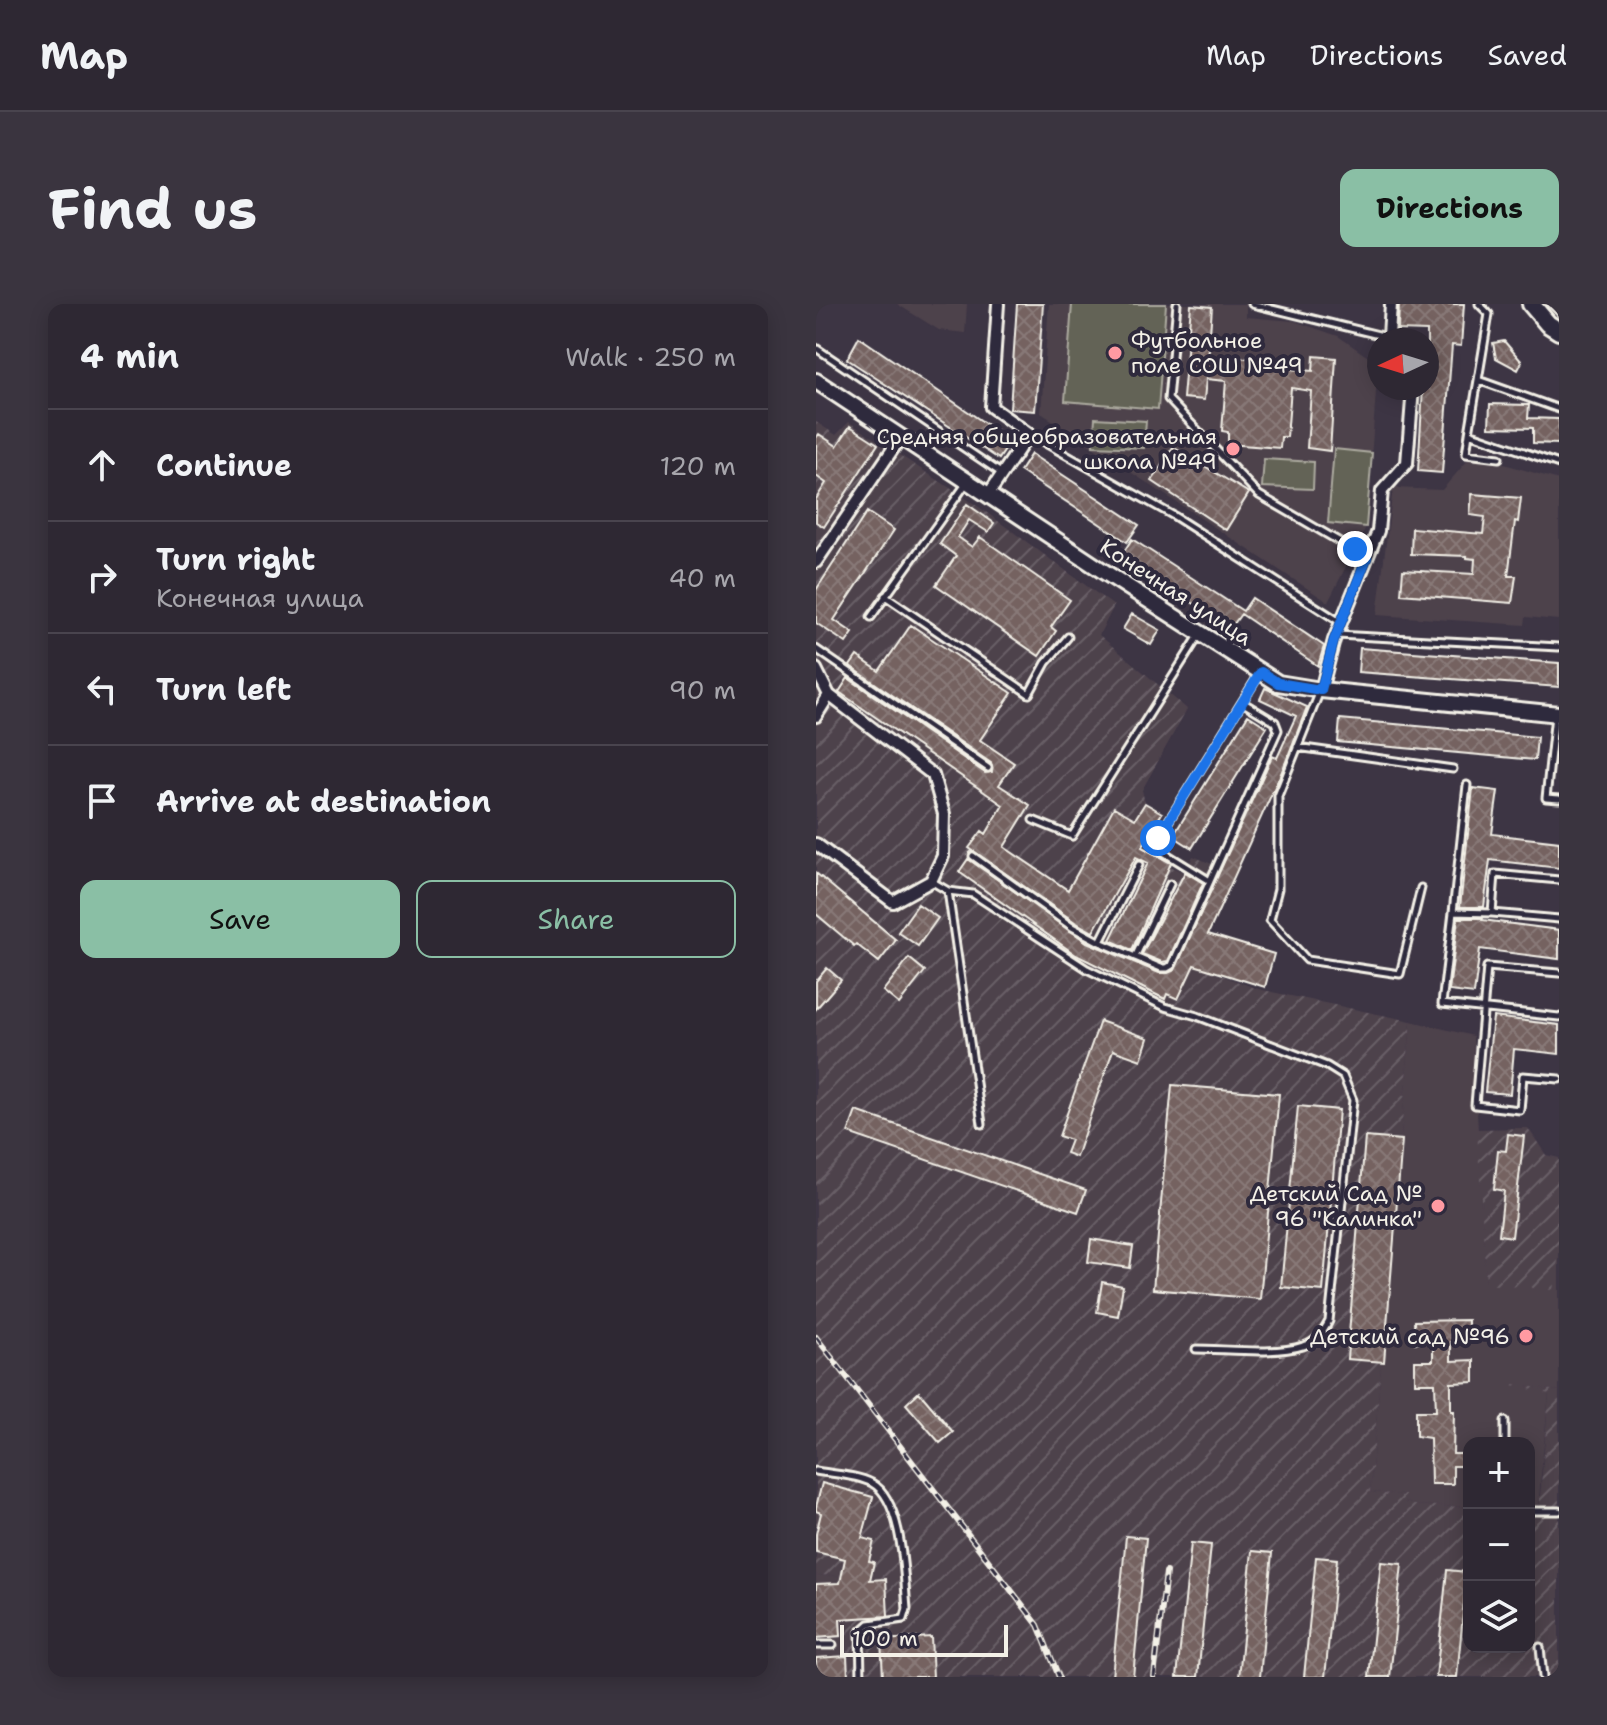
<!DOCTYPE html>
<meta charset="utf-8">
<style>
body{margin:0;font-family:"Shantell Sans",sans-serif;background:#3a343f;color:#f1f3f6}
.controls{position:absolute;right:24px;bottom:24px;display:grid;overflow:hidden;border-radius:16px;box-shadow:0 4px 20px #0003}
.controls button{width:72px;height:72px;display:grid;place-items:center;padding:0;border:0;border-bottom:2px solid #49444e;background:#2e2833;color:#f1f3f6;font:40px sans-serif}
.compass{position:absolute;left:551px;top:24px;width:72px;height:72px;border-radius:50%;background:#2e2833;box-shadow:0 4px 20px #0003;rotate:266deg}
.scale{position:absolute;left:24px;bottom:20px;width:168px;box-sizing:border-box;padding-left:8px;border:4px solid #f4f1e8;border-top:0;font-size:22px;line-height:28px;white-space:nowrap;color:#f4f1e8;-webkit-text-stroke:6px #2f2a3d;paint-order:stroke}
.stop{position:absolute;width:24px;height:24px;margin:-18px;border:6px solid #1a73e8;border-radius:50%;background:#fff}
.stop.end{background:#1a73e8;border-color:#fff;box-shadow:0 2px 8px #0008}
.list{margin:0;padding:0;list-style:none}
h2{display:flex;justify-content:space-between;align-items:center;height:104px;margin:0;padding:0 32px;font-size:34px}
h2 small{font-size:26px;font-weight:400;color:#a7a6ac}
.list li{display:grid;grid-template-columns:52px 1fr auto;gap:24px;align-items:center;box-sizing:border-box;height:112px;padding:0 32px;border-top:2px solid #49444e}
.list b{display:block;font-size:30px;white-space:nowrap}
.list p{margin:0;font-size:26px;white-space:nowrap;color:#a7a6ac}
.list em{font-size:26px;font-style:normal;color:#a7a6ac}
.actions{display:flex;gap:16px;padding:24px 32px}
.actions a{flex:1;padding:18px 0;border:2px solid #8abfa5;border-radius:16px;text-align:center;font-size:28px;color:#8abfa5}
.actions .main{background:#8abfa5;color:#111}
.icon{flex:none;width:44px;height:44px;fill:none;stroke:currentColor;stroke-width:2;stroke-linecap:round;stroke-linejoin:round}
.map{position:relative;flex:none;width:743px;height:1373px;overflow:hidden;border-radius:16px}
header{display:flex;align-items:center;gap:48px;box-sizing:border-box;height:112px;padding:0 40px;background:#2e2833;border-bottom:2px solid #49444e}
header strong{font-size:38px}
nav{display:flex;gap:44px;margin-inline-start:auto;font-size:28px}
.intro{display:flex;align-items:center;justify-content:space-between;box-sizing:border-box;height:192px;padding:0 48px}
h1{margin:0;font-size:56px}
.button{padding:20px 36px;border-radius:16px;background:#8abfa5;color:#111;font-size:28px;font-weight:700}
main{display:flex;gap:48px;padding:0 48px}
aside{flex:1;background:#2e2833;border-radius:16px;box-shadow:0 4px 20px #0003}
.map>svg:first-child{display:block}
</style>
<header>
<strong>Map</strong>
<nav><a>Map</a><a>Directions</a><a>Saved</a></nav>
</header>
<div class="intro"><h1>Find us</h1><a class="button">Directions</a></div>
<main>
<aside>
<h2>4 min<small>Walk · 250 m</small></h2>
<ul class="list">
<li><svg class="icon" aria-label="ahead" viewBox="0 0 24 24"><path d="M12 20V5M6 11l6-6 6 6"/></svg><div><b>Continue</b></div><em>120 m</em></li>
<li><svg class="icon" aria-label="right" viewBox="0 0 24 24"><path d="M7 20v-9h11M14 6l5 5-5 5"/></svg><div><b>Turn right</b><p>Конечная улица</p></div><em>40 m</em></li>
<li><svg class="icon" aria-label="left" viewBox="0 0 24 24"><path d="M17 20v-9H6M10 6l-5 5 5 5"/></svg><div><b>Turn left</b></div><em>90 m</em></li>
<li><svg class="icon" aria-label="arrive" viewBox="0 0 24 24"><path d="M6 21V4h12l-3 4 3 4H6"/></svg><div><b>Arrive at destination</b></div></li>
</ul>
<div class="actions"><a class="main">Save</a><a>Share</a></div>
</aside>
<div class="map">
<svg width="743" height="1373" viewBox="0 0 743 1373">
<defs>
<pattern id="industrial-furrows" width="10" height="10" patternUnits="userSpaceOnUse" patternTransform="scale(2)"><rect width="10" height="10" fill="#4e424c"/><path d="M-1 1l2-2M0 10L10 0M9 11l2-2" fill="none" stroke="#685e66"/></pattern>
<pattern id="building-cross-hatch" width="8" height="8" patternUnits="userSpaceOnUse" patternTransform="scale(2)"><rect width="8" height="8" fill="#746260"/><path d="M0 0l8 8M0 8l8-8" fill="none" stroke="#887977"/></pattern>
</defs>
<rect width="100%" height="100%" fill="#3d3544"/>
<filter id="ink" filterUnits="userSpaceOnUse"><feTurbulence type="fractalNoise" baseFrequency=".0125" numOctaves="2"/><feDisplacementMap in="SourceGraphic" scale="16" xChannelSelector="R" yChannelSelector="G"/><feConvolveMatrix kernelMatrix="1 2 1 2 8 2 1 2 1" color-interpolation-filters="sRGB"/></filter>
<g filter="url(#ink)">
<path fill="#4e424c" d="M81,0h70l-2,29 -26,-3z
M233,0h197v13l48,4 44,15 40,28 -12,163 -38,75 -287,-189z
M652,156l29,2 62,18v140l-33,-3 -1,8 -148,-10 16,-127 49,2z
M595,717l62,15 13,247 73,-29v137l-43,-6 33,8 -12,124h-8v-74h-60v64l-54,-2 -10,-3v-7l-35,-3z
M0,1271l25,1 7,101h-32z"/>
<path fill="url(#industrial-furrows)" d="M0,118l20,13 13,-13 130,85 135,99 -15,29 88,74 -45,81 3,13 17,10 -19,33 29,15 -2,5 15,7 8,-17 28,12 51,-112 5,2 19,-42 -36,-17 5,-11 45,21 -116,256 64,24 153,32 -41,471 35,3v7l10,3 54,2v140h60v-130h8l2,-10 10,-113 -48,-12 58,9v286h-711l-7,-101 -25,-1z
M712,824l18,27 13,3v96l-6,36 -67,-6 -9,-155z"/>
<path fill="#636456" stroke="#acaa9f" stroke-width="2" d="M256,0h94l-8,105 -93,-8z
M279,114l51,3 -2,27 -51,-2z
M518,145l38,4 -6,74 -38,-4z
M448,155l50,3 -1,27 -51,-2z"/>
<path fill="url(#building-cross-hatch)" stroke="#f4f1e8" stroke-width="2" d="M201,0h26l-8,107 -25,-2z
M583,0h65l-3,42 -9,-1 -10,128 -24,-2 5,-83h4v-57l-29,-1z
M375,1l21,2 -4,54 20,2v-7l64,7v6l21,2 1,-15 22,2 -6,93 -23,-3 4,-57 -20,-3 -4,49h-6l-1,11 -52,-4v-12l-6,-1 4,-50 -20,-2 -2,21 -21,-2z
M43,33l152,104 -12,18 -152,-100z
M688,37l18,21 -4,8 -22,-12 -3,-15z
M674,100l39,1 -1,13 31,1v25l-26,-1v-15l-44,-1z
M34,122l28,18 -54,83 -8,-5v-23l10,-16 -10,-7v-38l3,-4 18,12z
M357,143l76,46 -23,37 -74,-49z
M215,150l108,71 -12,17 -107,-71z
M656,190l49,4 -3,24 -3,-1 -7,55h8l-4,27 -111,-9 2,-24 71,4 1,-15 -8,-1v-2l-56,-2 1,-26 71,6 2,-17 -15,-2z
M151,200l27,19 -6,9 -19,-12 -11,17 14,10 8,-10 90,63 -19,27 5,4 -17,25 -103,-71 20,-29 -16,-12z
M51,208l27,18 -60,90 19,13 -7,10 -30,-20v-33z
M316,235l111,72 9,-13 72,48 -6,20 -77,-52 -10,14 -110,-72z
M316,310l28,16 -9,15 -28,-16z
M95,321l101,68 -32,47 34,23 -15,22 31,20 -26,42 64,43 46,-83 21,12 10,-16 17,10 -20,34 29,16 -39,87 -22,-10 38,-77 -12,-6 -43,75 -18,-10 -106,-74 13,-17 4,3 17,-29 -164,-113 9,-14 137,95 7,-1 -1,-9 -141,-97 7,-10 22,15z
M544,344l199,15v24l-201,-15z
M449,384l42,19 -24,62 -75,165 66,20 -9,33 -71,-22 -16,34 -11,-5 -2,5 -89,-44 -117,-83 9,-13 119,83 72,31h9l7,-3 97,-214 5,2 19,-42 -36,-17z
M432,411l19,12 -75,121 -19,-12z
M524,415l197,18 -2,23 -197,-18z
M657,484l25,3 -6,43 67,8v26l-69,-8 -6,47h-24z
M369,568l18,11 -35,78 -6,1 -20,-8z
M0,569l80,67 -17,22 -23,-18 -2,2 -38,-32z
M102,600l20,14 -20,28 -20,-14z
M642,614h25l-1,2 77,10v29l-79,-10 -6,45 -25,-3z
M93,654l16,13 -26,33 -16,-13z
M11,664l14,12 -25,29v-28z
M677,713l66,8v29l-45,-5 -4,45 -25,-2z
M284,717l48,17 -7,22 -28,-10 -37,107 -10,-4 5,-13 -12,-4z
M356,781l107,9 -19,205 -107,-10z
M482,802l41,4 -16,181 -42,-4z
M40,807l230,79 -8,22 -230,-79z
M692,830l16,2 -12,101 -13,-2 5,-44 -10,-2 4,-39 8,1z
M549,833l37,3 -18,222 -37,-3z
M275,935l42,7 -3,22 -42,-6z
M286,978l21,4 -5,30 -21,-4z
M652,1016v22h-17v19l23,-1v22l-23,1v28h3l-1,43h15v12h-15v18h-22l-1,-46 -14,-2v-25h20l-1,-28h-20v-22h18v-18h-18l-1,-22z
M103,1088l34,40 -13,11 -34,-39z
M6,1179l51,14 -11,41 12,3 -5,20 5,1 -4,18 16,-1 2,37 -48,3 1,17 -25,2v-54l24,-1 5,-24 -29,-7v-18l5,-21 -5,-2v-4z
M310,1232l20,2 -13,139h-21z
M375,1239l20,2 -13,132h-21z
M436,1247l20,2 -12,124h-21z
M500,1253l21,2 -12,118h-21z
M565,1258l21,2 -12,113h-21z
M631,1266l20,2 -10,105h-21z
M115,1333l2,40h-50l-2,-37z
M31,1352l1,21h-32v-19z"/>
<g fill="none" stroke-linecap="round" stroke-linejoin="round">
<defs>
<path id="lane" d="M361,0l-9,95 91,96 107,62
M436,0l135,33
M663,0l10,10 -11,66 81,29
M0,44l185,125
M662,76l-9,53 90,31
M653,129l-3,21 33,4
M215,131l143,81 166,106
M69,292l144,98 17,-31 22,-26
M55,313l95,-133
M521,331l222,12
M0,345l172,119
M504,387l-42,105v93l-8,31 37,40 93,14 21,-86
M426,398l33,20 3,8 -68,151 -50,-31 -3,-5 1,-7 102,-165
M739,411l-9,83 13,1
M481,443l156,22
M651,481l-14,127 39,1
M217,516l39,16 128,-202
M157,552l99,71 28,15 61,26h6l5,-3 38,-84
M743,576l-64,-6 -3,39 67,6
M115,577l17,10 34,233
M132,587l25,3 114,75 78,38 32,9 130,50 16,10 10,24 -24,221c-6,12 -13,21 -26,25 -27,9 -78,3 -107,3
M637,608l-11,92 117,13
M284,638l39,-77
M319,653l35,-73
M743,669l-72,-6 -12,138 45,5 3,-34 36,3
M689,1117v22
M0,1167c17,3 41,4 56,12 31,17 32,94 35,126l-3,10 -35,5 -9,8 1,45
M713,1207h30
M0,1341h17
M724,1343l3,30"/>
<path id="street" d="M575,0l-2,33 5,3
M172,191l41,-61 -38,-27 7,-103
M0,258l85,-125
M0,365l13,26 104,80 11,39 -1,42 -12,25 -38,21 -77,-58
M505,386l13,-50 44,-109 4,-40 25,-28 6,-75
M0,412l13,-21"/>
<path id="secondary" d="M0,77l290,192 172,110 43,7 238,24"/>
<path id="primary" d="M715,0l17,20 11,7"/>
</defs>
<use href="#lane" stroke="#f4f1e8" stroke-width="11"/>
<use href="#street" stroke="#f4f1e8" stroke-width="16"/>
<use href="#secondary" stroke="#f4f1e8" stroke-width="20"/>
<use href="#primary" stroke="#f4f1e8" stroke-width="22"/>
<use href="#lane" stroke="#2f2a3d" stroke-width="5"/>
<use href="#street" stroke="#2f2a3d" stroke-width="10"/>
<use href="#secondary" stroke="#2f2a3d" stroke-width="14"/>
<use href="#primary" stroke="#2f2a3d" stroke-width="16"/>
<path stroke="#f4f1e8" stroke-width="2" d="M730,0l13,13"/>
<defs>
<path id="rail" d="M0,1033l222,288 21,52
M338,1373l12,-105"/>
</defs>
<use href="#rail" stroke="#f4f1e8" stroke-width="6"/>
<use href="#rail" stroke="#2f2a3d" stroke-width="3" stroke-dasharray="9" stroke-linecap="butt"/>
</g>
</g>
<g fill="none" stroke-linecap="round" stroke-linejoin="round" filter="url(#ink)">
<path stroke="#1a73e8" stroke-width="10" d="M342,534l103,-166 17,11 43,7 13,-50 33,-82 -12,-9"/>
</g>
<g fill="#ff9aa2" stroke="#2f2a3d" stroke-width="3">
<circle cx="299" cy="49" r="8"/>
<circle cx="417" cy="145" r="8"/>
<circle cx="622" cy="902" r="8"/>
<circle cx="710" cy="1032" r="8"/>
</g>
<g text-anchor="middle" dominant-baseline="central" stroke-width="8" stroke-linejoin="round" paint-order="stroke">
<g font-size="22" fill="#f4f1e8" stroke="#2f2a3d" text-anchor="end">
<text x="315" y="36" text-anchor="start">Футбольное<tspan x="315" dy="25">поле СОШ №49</tspan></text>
<text x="401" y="132">Средняя общеобразовательная<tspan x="401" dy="25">школа №49</tspan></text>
<text x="606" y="889">Детский Сад №<tspan x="606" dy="25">96 "Калинка"</tspan></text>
<text x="694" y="1032">Детский сад №96</text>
</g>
<g font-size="22" fill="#f4f1e8" stroke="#2f2a3d">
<text transform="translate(360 288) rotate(33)">Конечная улица</text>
</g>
</g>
</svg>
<div class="controls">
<button>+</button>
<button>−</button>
<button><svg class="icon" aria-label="layers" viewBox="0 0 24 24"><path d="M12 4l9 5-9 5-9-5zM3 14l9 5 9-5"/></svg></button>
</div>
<svg class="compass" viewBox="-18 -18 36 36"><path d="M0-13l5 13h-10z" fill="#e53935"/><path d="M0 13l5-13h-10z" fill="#a7a6ac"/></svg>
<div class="scale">100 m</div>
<div class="stop" style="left:342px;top:534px"></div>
<div class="stop end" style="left:539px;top:245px"></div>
</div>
</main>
